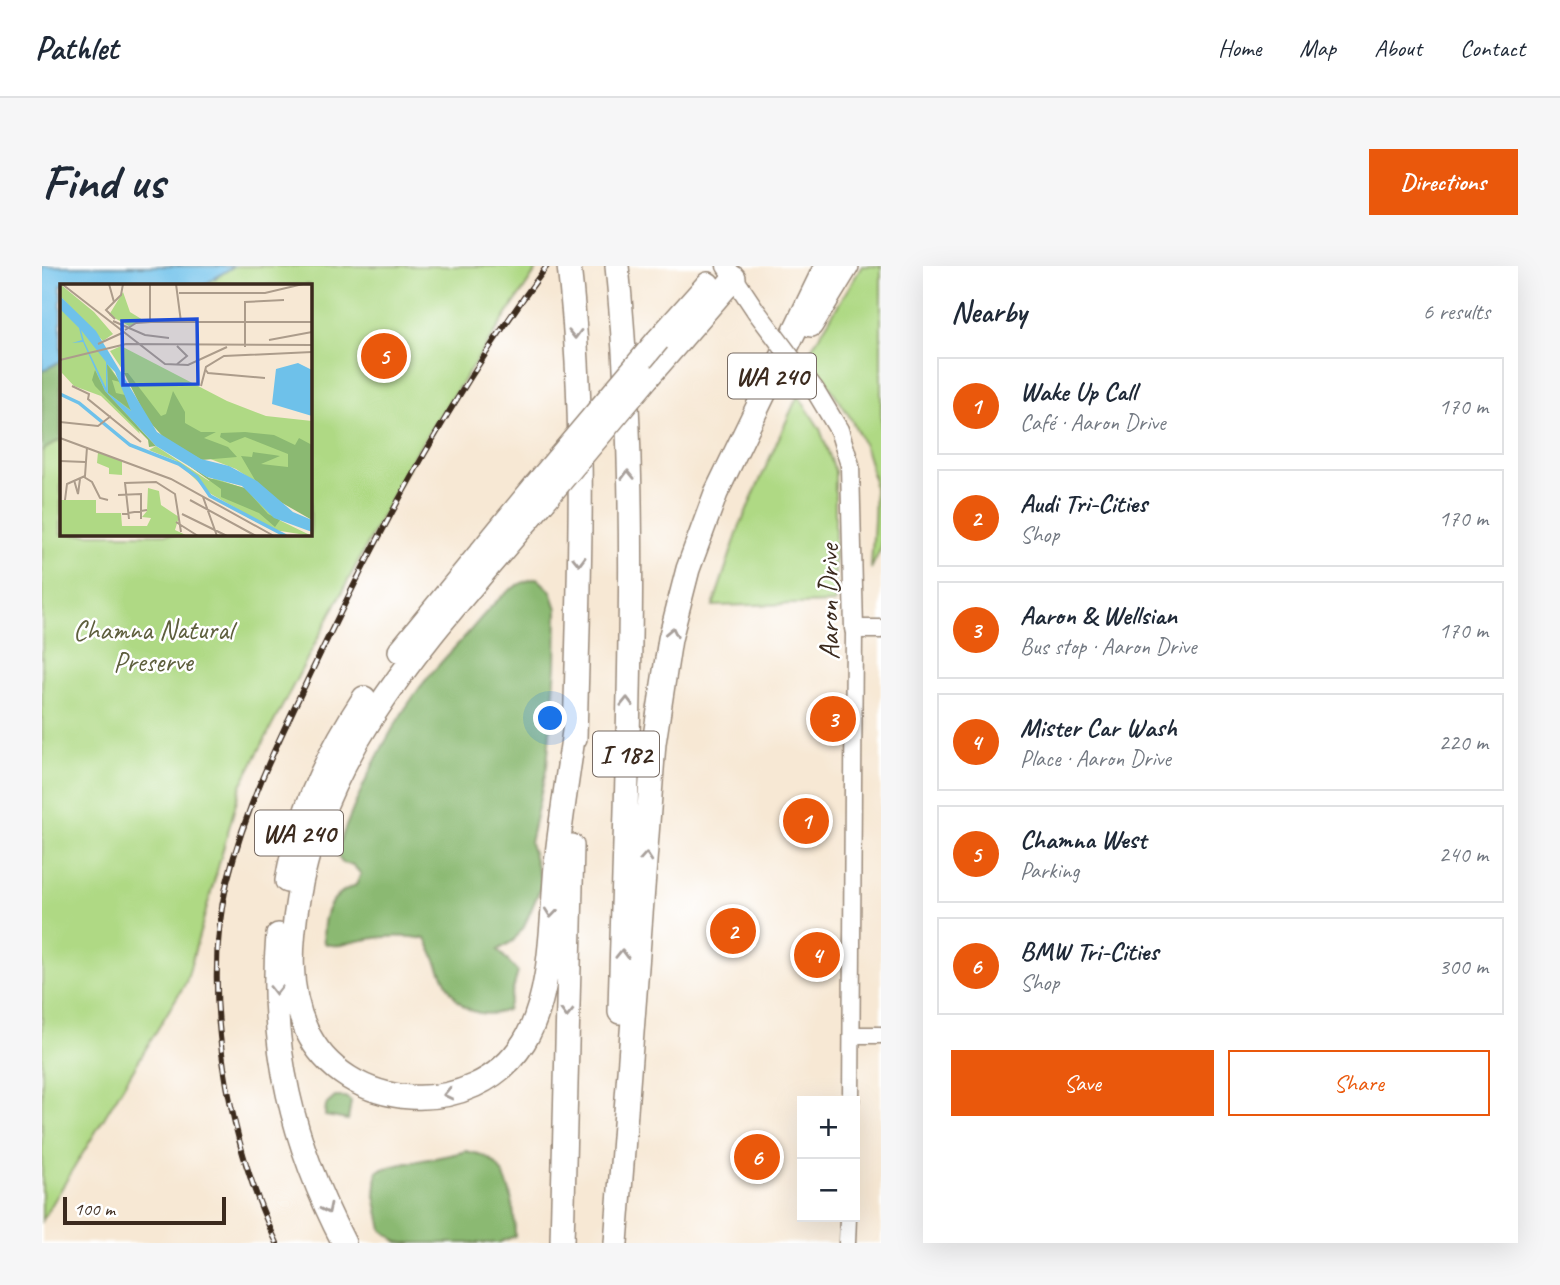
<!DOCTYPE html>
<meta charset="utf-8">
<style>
body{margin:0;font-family:Caveat,sans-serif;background:#f6f6f7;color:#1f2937}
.controls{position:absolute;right:21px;bottom:21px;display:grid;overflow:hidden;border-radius:0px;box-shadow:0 7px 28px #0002}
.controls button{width:63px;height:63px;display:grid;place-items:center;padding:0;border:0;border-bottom:2px solid #e0e1e3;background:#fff;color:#1f2937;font:35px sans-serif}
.scale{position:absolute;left:21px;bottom:18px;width:163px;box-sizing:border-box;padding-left:7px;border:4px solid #3b2a1e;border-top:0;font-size:19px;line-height:24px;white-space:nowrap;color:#3b2a1e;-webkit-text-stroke:5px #fff;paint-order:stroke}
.you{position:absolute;left:509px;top:453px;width:24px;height:24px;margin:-18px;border:5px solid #fff;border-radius:50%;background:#1a73e8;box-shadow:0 0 0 10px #1a73e833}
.badge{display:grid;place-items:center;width:46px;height:46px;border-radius:50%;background:#ea580c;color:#fff;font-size:23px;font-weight:700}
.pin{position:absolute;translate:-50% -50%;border:4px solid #fff;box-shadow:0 2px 7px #0006}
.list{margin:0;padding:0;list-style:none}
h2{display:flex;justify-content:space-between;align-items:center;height:91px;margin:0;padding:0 28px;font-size:30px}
h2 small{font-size:23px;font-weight:400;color:#747a83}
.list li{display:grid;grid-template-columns:46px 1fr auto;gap:21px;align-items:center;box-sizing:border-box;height:98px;margin:0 14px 14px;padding:0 14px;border:2px solid #e0e1e3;border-radius:0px}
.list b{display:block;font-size:26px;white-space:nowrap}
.list p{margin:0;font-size:23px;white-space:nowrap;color:#747a83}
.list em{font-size:23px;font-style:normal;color:#747a83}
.actions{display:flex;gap:14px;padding:21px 28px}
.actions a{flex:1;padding:16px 0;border:2px solid #ea580c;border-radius:0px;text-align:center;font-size:24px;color:#ea580c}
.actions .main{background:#ea580c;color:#fff}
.map{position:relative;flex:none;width:839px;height:977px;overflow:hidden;border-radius:0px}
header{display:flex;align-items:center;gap:42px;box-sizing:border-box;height:98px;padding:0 35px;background:#fff;border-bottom:2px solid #e0e1e3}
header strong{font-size:33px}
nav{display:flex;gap:38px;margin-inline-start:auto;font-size:24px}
.intro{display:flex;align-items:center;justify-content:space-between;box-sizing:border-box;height:168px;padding:0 42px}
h1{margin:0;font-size:49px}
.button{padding:18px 32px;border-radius:0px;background:#ea580c;color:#fff;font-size:24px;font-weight:700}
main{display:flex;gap:42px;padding:0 42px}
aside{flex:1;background:#fff;border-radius:0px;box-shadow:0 7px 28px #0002}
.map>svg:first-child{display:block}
</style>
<header>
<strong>Pathlet</strong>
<nav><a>Home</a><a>Map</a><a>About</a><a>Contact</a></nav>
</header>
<div class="intro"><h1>Find us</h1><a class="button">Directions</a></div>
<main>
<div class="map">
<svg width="839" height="977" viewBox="0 0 839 977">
<rect width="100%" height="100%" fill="#fff"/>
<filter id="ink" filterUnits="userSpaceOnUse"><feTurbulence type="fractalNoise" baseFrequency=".0143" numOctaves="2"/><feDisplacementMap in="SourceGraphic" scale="14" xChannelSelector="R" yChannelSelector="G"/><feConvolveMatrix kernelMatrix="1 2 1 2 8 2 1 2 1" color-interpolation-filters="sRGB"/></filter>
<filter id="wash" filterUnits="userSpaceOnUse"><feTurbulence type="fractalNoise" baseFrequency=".00686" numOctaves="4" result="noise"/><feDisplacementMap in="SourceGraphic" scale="28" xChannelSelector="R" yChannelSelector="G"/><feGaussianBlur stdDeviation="1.57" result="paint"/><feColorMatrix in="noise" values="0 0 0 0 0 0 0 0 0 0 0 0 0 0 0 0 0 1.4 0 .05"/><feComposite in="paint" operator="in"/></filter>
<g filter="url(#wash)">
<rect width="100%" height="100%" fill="#f7e8d4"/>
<path fill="#afd984" stroke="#758251" stroke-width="2" d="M192,0h305l-125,189 -173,330 -55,197 -144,239v-850l19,-10v173h249v-249h-106z
M820,0h19v282l-10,21c1,-29 6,-63 2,-91 -7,-47 -39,-85 -66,-122z
M756,129l22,34 15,42v132l-122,3 27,-81z"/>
<path fill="#8bb972" stroke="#637248" stroke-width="2" d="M19,95v78l-19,12v-80z
M495,312l14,13 6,18 -1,57 -9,100 -17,77 12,41 -18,43 -11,14 -15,9 20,22 -11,38c-54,19 -62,-36 -81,-71 -22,-4 -42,-3 -63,1 -16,2 -24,9 -39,3 -3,-28 5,-48 32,-58l5,-11 -8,-9 -11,-2 -6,-11c21,-56 46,-113 82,-162 15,-20 33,-38 50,-57 18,-21 40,-50 69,-55z
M293,831h10l6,4 -3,19 -23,-4 1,-11z
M424,885c7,2 16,3 22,7 23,14 27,54 27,78l-17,7h-92l-8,-1 -16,-12 -7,-34 2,-25c29,-11 59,-11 89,-20z"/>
<path fill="#6ec1ea" stroke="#547684" stroke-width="2" d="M0,0h192l-30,19h-143v76l-19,10z"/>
</g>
<g filter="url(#ink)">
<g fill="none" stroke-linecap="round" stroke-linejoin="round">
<defs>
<path id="tertiary" d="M811,769h28
M809,835l3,-472
M805,977l1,-26"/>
<path id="secondary" d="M684,0l30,45
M773,124l24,40 11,35 4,164h27"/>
<path id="motorway" d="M527,0c18,156 10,316 6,472
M575,0c25,247 9,498 3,746
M769,59l36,-59
M616,74l50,-56
M606,111l86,-99
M502,235c-100,121 -219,237 -246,398 -7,43 -11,89 8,130 38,84 168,93 218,13 30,-48 27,-131 33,-187 5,-44 12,-87 18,-131
M358,385l135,-165
M245,615c11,-66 41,-128 77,-183
M236,669c-10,111 15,210 66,308
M520,977l10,-397
M574,977l38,-500 16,-104 18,-70 28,-76 110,-227"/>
</defs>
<use href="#tertiary" stroke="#998979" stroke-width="19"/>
<use href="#secondary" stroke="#998979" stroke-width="21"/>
<use href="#motorway" stroke="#998979" stroke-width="26"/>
<use href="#tertiary" stroke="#fff" stroke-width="16"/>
<use href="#secondary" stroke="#fff" stroke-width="18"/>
<use href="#motorway" stroke="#fff" stroke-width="23"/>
<defs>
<path id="rail" d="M235,977c-49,-101 -76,-250 -50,-361 20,-81 57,-153 93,-228 66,-136 136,-267 227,-388"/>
</defs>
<use href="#rail" stroke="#3b2a1e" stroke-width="6"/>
<use href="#rail" stroke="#fff" stroke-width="3.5" stroke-dasharray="10" stroke-linecap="butt"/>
<defs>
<path id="secondary-bridge" d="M714,45l59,79"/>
<path id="motorway-bridge" d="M493,220l123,-146
M502,235l104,-124"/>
</defs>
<use href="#secondary-bridge" stroke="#998979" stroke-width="21" stroke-linecap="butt"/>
<use href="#motorway-bridge" stroke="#998979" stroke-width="26" stroke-linecap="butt"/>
<use href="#secondary-bridge" stroke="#fff" stroke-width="18"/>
<use href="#motorway-bridge" stroke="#fff" stroke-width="23"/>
</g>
<defs><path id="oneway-chevron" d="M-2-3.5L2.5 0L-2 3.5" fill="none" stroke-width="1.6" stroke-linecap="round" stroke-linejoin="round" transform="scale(1.75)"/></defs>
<g stroke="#a79f9a">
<use href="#oneway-chevron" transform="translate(533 68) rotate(89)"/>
<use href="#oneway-chevron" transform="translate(586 209) rotate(-91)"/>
<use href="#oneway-chevron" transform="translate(537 295) rotate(89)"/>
<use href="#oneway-chevron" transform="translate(630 366) rotate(-78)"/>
<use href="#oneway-chevron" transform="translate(585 436) rotate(-89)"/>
<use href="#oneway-chevron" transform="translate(604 591) rotate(-86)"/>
<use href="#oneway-chevron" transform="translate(509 647) rotate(96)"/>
<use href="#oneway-chevron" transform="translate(580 688) rotate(-89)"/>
<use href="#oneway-chevron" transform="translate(234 724) rotate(90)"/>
<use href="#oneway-chevron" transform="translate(525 747) rotate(91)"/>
<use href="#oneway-chevron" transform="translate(406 828) rotate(168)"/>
<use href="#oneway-chevron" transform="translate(285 943) rotate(64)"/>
</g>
</g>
<g text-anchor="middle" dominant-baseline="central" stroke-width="5" stroke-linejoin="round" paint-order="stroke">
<g fill="#fff" stroke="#766a62" stroke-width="2">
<rect x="686" y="87.5" width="88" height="45" rx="5"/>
<rect x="551" y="465.5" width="66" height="45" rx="5"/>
<rect x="213" y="544.5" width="88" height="45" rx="5"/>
</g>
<g font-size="26" font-weight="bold" fill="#3b2a1e">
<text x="730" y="110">WA 240</text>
<text x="584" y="488">I 182</text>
<text x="257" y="567">WA 240</text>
</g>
<g font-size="28" fill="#3b2a1e" stroke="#fff">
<text transform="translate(786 336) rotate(-90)">Aaron Drive</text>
</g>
<g font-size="28" fill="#5e5f3d" stroke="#fff">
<text x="111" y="363">Chamna Natural<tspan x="111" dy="32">Preserve</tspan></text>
</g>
</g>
<g transform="translate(18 18)">
<rect width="252" height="252" fill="#f7e8d4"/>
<path d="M0,0l34,28 19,22 -10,7 -43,-45zM63,8l7,20 13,8 -14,6 -20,-11zM0,21l25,23 39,60 16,46 -39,-38 -27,-10 -12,-13zM61,62l106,55 39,15 46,5v99l-76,-51 -64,-25 -62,-93zM96,162l53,35 5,-3 32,11 31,30 35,17 -38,-6 -63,-36 -35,-33 -27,-11zM38,168l24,9v14l-13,-1v-6l-12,-5zM88,204l11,3 2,14 18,12 -4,13 13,6h-128v-36h36v13h25l1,13h25l4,-8 -9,-1 5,-6z" fill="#afd984"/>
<path d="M47,80l13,18 -8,-2 4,13 9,2 7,16 -24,-18zM35,86l10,21 51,55 -7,1 -1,-7 -53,-54 -3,-6zM64,89h4l33,43 5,-2 7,-23 12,21v11l16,9h15l-12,6 24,9 9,10 -35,3 -36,-20 -19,-21zM185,148l29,3 21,10 4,-7 13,7v75l-35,-20 -22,-20 -14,-24 11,1 1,-5 21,3 6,1 -19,8 27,3v-13l-43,-17 -15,6 -10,-6 1,-4zM124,178l25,16 36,10 23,26 12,6 -5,7 -16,-14 -38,-16v-8z" fill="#8bb972"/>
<path d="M0,12l36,35 61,101 44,27 28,7 28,15 36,31 19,8v12l-38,-14 -32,-32 -35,-9 -51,-31 -51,-55 -22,-49 -11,1 10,-3 -3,-12 -19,-19zM21,46l25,32v26l-22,-47zM47,80l8,8 16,39 -23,-18zM238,79l14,7v46l-40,-12 4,-35z" fill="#6ec1ea" fill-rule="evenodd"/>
<path fill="none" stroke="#6ec1ea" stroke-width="3.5" d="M0,110l19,9 51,42 49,19 18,13 13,19 76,40"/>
<path fill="none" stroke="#ac9c8b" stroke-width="2" d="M2,0l103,80 23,1 39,-18M49,0l5,18 7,-7 2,-11M116,0l5,38M119,9h86l38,-9M54,18l-8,8 9,9M53,37l32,14 24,3M90,38h162M65,46l11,-7 14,-1v-38M209,56l43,-8M38,60l24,-11M185,63v-45l39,-2M0,76l66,-16 186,1M116,81l11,-9 -10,-10M145,85l3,4 57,5M12,102l17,8 -1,5 53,43M141,102l5,-19 18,-11 88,-4M0,138l38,4 13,-10M0,154l111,41 103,57M0,177l25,1M24,193l8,5 8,16 8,2M14,196l4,14 2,-15M58,211l23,-1v25M143,213l14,39M5,216l2,-16 18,-8 2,-29M130,216l66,36M62,230l25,-4M122,230l45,22M69,235l-4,-36 31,-1 19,12 6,38M116,238l22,14"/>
<path fill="#1d4ed8" fill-opacity="0.15" stroke="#1d4ed8" stroke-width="3.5" d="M137,35l1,65 -75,1 -1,-64z"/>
<rect width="252" height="252" fill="none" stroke="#3b2a1e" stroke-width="3.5"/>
</g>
</svg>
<div class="controls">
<button>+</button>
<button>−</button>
</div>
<div class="scale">100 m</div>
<div class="you"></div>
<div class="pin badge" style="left:764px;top:555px">1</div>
<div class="pin badge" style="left:691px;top:665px">2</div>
<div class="pin badge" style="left:791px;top:453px">3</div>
<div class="pin badge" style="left:775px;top:689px">4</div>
<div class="pin badge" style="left:342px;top:90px">5</div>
<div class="pin badge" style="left:715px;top:891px">6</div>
</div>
<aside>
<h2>Nearby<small>6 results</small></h2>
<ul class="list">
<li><span class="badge">1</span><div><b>Wake Up Call</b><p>Café · Aaron Drive</p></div><em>170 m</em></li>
<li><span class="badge">2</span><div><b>Audi Tri-Cities</b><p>Shop</p></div><em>170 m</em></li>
<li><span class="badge">3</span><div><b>Aaron &amp; Wellsian</b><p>Bus stop · Aaron Drive</p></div><em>170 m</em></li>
<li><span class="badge">4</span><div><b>Mister Car Wash</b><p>Place · Aaron Drive</p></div><em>220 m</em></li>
<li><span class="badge">5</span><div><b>Chamna West</b><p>Parking</p></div><em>240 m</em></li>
<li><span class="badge">6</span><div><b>BMW Tri-Cities</b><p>Shop</p></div><em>300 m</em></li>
</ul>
<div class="actions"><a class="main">Save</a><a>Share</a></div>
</aside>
</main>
